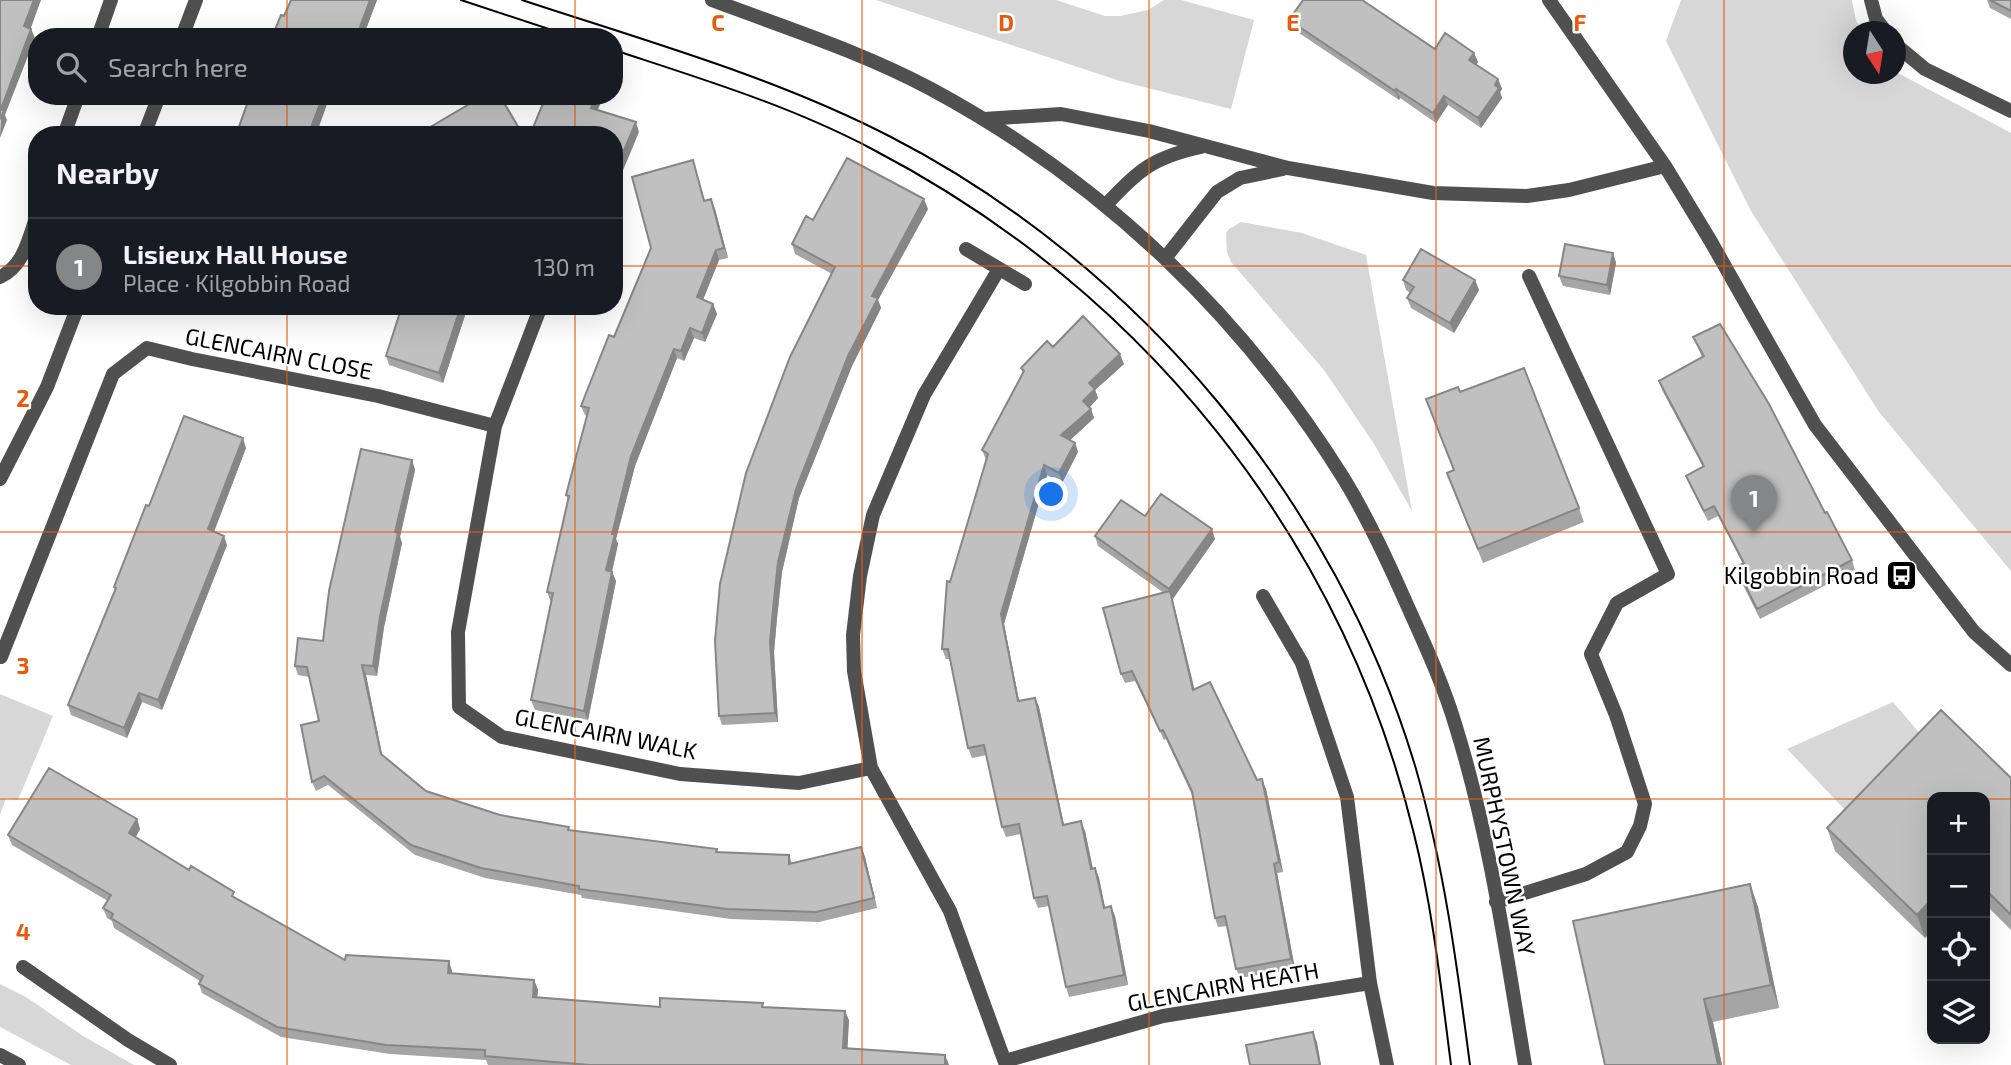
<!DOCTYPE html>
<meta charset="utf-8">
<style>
body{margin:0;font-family:"Exo 2",sans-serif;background:#242831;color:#f1f3f6}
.controls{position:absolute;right:21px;bottom:21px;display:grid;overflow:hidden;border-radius:14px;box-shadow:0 7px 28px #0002}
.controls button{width:63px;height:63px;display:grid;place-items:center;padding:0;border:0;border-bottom:2px solid #363941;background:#171b24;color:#f1f3f6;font:35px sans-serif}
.compass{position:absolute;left:1843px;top:21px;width:63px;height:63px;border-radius:50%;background:#171b24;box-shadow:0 7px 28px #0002;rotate:168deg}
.you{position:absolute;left:1052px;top:495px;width:24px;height:24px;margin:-18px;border:5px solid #fff;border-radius:50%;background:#1a73e8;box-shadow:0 0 0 10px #1a73e833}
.badge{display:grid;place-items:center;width:46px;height:46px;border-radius:50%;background:#858687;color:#fff;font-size:23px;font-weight:700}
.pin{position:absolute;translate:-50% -58px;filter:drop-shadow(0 2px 4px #0008)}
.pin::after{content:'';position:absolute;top:37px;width:24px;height:21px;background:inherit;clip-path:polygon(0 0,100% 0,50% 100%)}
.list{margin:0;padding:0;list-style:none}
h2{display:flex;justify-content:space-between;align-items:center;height:91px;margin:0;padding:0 28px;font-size:30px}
h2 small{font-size:23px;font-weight:400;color:#9ea1a6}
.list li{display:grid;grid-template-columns:46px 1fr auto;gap:21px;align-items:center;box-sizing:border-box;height:98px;padding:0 28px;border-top:2px solid #363941}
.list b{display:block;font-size:26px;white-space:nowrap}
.list p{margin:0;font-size:23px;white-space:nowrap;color:#9ea1a6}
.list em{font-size:23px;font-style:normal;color:#9ea1a6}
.icon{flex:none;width:38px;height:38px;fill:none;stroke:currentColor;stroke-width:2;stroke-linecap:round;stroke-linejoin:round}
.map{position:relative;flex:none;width:2011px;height:1065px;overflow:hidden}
.search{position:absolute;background:#171b24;box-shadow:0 7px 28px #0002;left:28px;top:28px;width:595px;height:77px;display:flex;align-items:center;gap:18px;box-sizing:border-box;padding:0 24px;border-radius:28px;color:#9ea1a6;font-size:26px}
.panel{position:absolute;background:#171b24;box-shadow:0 7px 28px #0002;left:28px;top:126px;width:595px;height:189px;border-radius:28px}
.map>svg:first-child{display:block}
</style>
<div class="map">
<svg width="2011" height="1065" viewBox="0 0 2011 1065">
<rect width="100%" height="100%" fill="#fff"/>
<path fill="#d7d7d7" d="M876,0h180l49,16h15l28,-6 16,-10h17l73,20 -23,89 -111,-28z
M1681,0h171l4,21 8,10 -10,1v42l42,-2 115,61v438l-132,-159 -128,-201 -85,-170z
M1241,222l61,11 64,22 46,256 -38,-67 -50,-74 -93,-108 -4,-10 -1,-19 3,-4z
M0,694l53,22 -35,84 -12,-2 -6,17z
M1893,702l30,35 -74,77 -62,-65z
M0,984l26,13 57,39 51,29h-63l-71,-38z"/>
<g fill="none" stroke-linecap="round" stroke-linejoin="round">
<path stroke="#505050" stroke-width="14" d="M1496,902l90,-28 41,-22 13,-26 5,-22 -29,-89 -25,-61 26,-51 51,-29 -139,-298"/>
<path stroke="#505050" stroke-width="14" d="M1871,0l5,19 10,13
M98,37l13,-37
M182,37l14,-37
M1896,45l29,24 86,42
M64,135l14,-39
M144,135l15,-39
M966,249l59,35
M999,269l-75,126 -51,120 -13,61 -7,59 1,36 17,97 79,143 56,154
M0,277c24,-11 29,-39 37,-62
M541,306l-46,120 -37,206 1,75 43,30 178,37 119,9 72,-15
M0,479l47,-92 31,-81
M1263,596l39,67 45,134 23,186 17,82
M1,657l112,-283 34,-26 45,11 186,37 117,30
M23,967l105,73 42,25
M0,1055l19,10
M1005,1061l158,-45 207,-33"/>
<path stroke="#505050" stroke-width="14" d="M712,0c74,28 150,52 219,89 171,92 311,226 413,390 25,41 45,85 64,128 18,40 36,79 48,120 34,110 50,225 69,338
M1549,0l116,166 45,74 105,185 159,207 37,33
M984,119l77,-5 88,17 139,37 145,25 94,3 42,-6 96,-24
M1106,205c32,-35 48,-48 95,-58
M1166,257l51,-65 23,-14 43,-9"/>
<path stroke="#000" stroke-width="2" d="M461,0l112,37
M522,0c124,41 253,77 369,137 247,127 446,365 525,632 28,97 41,196 54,296
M614,50c88,29 177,56 258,99 272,142 469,386 542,685 19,76 27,154 37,231"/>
</g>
<path fill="#a5a5a5" d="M291,0h86l-14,37h-91l12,-21z
M1987,0h24v19l-21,-11z
M1289,20l146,29 39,4 4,9 -2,3 22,14 4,10 -2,3 2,6 -21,30 -33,-23 -12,18 -36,-25 -1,2 -106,-71z
M693,160l12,41 6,-2 4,10 13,49 -9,2 -16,40 10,4 4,10 -12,28 -11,-4 -10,23 -7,-3 -42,108 -19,73 2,5 -6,28 4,9 -28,139 -53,-10 -4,-10 20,-98 -4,-10 21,-92 -2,-5 21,-79 -2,-1 -4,-9 33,-69z
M928,209l-50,91 3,8 -29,58 -53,132 -17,74 -5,46 -3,34 4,70 -56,3 -3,-9 113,-442 -37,-20 -3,-10 21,-24z
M1613,253l3,10 -6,32 -47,-9 -4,-10z
M1403,280h72l4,10 -25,43 -43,-25 -4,-10 3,-5 -4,-3z
M468,306l-25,77 -54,-18 -3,-9z
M1693,337l132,176 27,47 3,10 -95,49 -21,-42 -3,-10 7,-3 -25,-48 -10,5 -18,-35 -4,-10 17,-9 -41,-77 -3,-9 43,-24z
M1053,347l71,17 -29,26 3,8 -8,9 4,11 -24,22 5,3 3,9 -16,31 -15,-8 -43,149 15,77 16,-3 4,9 25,118 21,6 8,38 2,-1 4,10 6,30 10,8 13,69 -59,12 -3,-10 -17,-81 -11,2 -4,-10 -13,-64 -15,3 -4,-10 -15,-72 -15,3 -4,-10 -18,-89h-4l-4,-10 8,-67 36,-122 -4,-10 41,-77 -2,-5z
M1460,392l119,116 5,14 -101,41 -31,-76z
M246,448l-32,84 13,13 -65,165 -20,-8 -15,36 -56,-23 -3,-10 47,-114 -1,-4 35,-81z
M412,460l3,10 -15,67 2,6 -18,84 -7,49 -11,-1 16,81 44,35 74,24 70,16 148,21 71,3 3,8 69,-16 4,10 12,51 -58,14 -88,-3 -149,-21 -1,-3 -96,-17 -70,-23 -87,-70 -12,6 -4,-9 7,-61 -10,-44 -11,-2 -3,-9 28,-25z
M1145,516l70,23 -43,60 22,90 63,91 9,9 17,83 -6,1 18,96 -55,9 -4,-9 -9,-43 -9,1 -3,-9 -23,-123 -26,-56 -2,1 -29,-59 -10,2 -4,-9 43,-81 -66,-47 -3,-10z
M2011,778v152l-26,-26v-107l-60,141 -90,-87 -8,-23z
M137,819l3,10 -4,8 100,62 109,61 107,11v2l82,7 4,10 -1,7 123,10h104l85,13 -2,28 98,7 4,10h-461l-2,-5 -96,-6 -109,-17 -79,-44 -3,-9 1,-3 -86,-53 -2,-7 -5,-3 -4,-10 5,-7 -96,-56 -4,-10z
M1750,884l8,23 21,101 -66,14 9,43h-117z"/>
<path fill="#868686" d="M34,0h7l-13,36 -4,-10z
M370,0h7l-14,37h-6v-2z
M31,29l4,9 -30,77 2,5 -7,18 1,-29z
M1474,53l4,9 -5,8 -4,-10z
M1498,79l4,10 -2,3 2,6 -21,30 -3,-10z
M1396,89l4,9 -1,2 -4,-9z
M323,96h7l-14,39h-8z
M596,96h3l2,6 -6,15 -4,-9z
M1444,96l4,9 -12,18 -3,-10z
M636,122l3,10 -25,60v-18z
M711,199l4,10 13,49 -4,-10z
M924,199l4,10 -50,91 3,8 -29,58 -53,132 -17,74 -5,46 -3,34 4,70 -3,-9 -5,-71 8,-80 18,-73 76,-193z
M716,250l3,10 -19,47 -3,-10z
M1613,253l3,10 -6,32 -3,-10z
M1475,280l4,10 -25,43 -4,-10z
M713,304l4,10 -12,28 -3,-9z
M461,306h7l-25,77 -4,-10z
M690,328l4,10 -10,23 -3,-10z
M674,349l3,9 -42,108 -19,73 2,5 -8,36 -4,-10 6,-36 19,-78z
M1120,354l4,10 -29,26 3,8 -12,13 -3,-10 6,-18z
M1091,409l3,9 -29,27 -4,-10z
M243,438l3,10 -35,91 -3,-10z
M1075,443l3,9 -16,31 -3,-10z
M412,460l3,10 -15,67 2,6 -18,84 -7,49 -4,-10 7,-49 15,-85z
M1044,465l3,10 -43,149 17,87 -3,-10 -17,-87z
M1212,529l3,10 -42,60 -4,-10z
M224,536l3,9 -65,165 -4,-10z
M612,572l4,9 -28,139 -4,-9z
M1170,591l3,10 24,98 -4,-9z
M362,665l4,10 18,89 -3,-10z
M139,693l3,9 -15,36 -3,-10z
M1035,698l4,9 27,128 -3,-10z
M1262,779l4,10 17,83 -4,-10z
M137,819l3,10 -8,14 -3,-10z
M1081,821l4,10 10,48 -4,-10z
M861,847l4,10 12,51 -3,-10z
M1274,864l3,9 18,96 -4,-10z
M1095,868l4,10 8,40 -3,-10z
M1750,884l8,23 21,101 -8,-23z
M1932,899v32l-7,7 -8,-23z
M1111,906l4,10 13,69 -4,-10z
M449,961l3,10v12l-4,-10z
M534,980l4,10 -2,17 -3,-10z
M1704,999l9,23 9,43h-4z
M845,1011l4,9 -2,38 -4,-10z
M1313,1032l4,10 4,23h-1z
M945,1055l4,10h-4z"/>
<path fill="#c0c0c0" stroke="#868686" stroke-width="2" d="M0,0h34l-10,26 7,3 -30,80 3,1 -4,9z
M291,0h79l-13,35 -10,-3 -2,5h-73l9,-22 3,1z
M1303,0h59l73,49 10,-16 29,20 -5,7 29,19 -3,6 4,3 -21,30 -34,-22 -11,17 -37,-24 -1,2 -106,-71z
M1990,0h21v11z
M250,96h73l-15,39h-72z
M483,96h17l23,39h-86l-5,-9z
M546,96h50l-5,12 45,14 -22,52v-39h-84z
M847,158l77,41 -52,97 6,2 -30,58 -52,133 -18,73 -5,47 -3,33 5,71 -56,3 -4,-75 5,-57 26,-111 44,-116 45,-90 -43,-23 14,-28 7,4z
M693,160l11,41 7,-2 13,49 -8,2 -19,47 16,7 -11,29 -12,-5 -9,23 -7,-2 -43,107 -19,78h3l-9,36 6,2 -28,139 -53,-11 22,-107 -6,-1 22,-96 -3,-1 23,-87 -8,-2 28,-71 5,2 37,-89 -19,-71z
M1565,244l48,9 -6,32 -48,-9z
M1421,249l54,31 -25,43 -43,-25 7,-11 -11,-7z
M402,306h59l-22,67 -53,-17z
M1083,316l37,38 -31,29 6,6 -12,12 8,8 -30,26 14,8 -16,30 -15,-8 -43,149 17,87 17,-3 28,127 18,-4 10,48 4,-1 9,40 7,-2 13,69 -58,12 -19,-91 -13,2 -15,-74 -17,3 -18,-82 -16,3 -20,-99h-6l5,-68 3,1 38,-128 -6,-4 42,-79 -3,-3 26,-27 6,6z
M1720,324l49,80 56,109 2,-1 25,48 -95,49 -21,-42 8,-4 -30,-57 -10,5 -18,-35 18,-10 -45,-85 45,-25 -11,-19z
M1524,368l55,140 -101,41 -31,-76 7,-3 -28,-71 32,-12 2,5z
M184,416l59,22 -35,91 16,7 -66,164 -19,-7 -15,35 -56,-23 48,-117 -2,-1 32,-82 3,1z
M361,449l51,11 -17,72 3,1 -18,84 -7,49 -11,-1 19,89 45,37 74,24 69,12 -1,3 149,19 -1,3 73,3v9l72,-17 13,51 -58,14 -89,-3 -148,-20v-3l-98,-18 -70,-23 -87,-69 -12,6 -11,-57 18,-4 -12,-54 -12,-1 3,-28 25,3 6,-50z
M1161,494l51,35 -43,60 -74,-53 26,-36 24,16z
M1170,591l23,99 17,-8 47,98 5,-1 17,83 -5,2 17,95 -55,10 -11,-53 -10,2 -23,-127 -29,-61 -3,1 -28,-60 -11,3 -18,-66z
M1941,710l70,68v137l-26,-26v-92h-53v102l-15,16 -90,-87z
M49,768l88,51 -8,14 60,37 2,-4 43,26 -2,4 113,64 1,-5 103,6 -1,12 86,7 -1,17 127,10v-9l103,5 -1,4 83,4 -2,37 102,7v10h-355l-105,-9v-6l-99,-5 -109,-18 -78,-43 4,-8 -92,-58 2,-4 -10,-6 8,-13 -103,-60z
M1750,884l21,101 -67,14 14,66h-113l-32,-144z
M1313,1032l7,33h-70l-4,-20z"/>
<path fill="none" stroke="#e8590c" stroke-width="2" stroke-opacity="0.55" d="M287,0v37M575,0v37M862,0v1065M1149,0v1065M1436,0v1065M1724,0v1065M287,96v39M575,96v39M0,266h37M614,266h1397M287,306v759M575,306v759M0,532h2011M0,799h1932M1985,799h26"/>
<defs>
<symbol id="bus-square" viewBox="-11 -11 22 22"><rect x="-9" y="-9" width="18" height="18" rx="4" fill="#000" stroke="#fff"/><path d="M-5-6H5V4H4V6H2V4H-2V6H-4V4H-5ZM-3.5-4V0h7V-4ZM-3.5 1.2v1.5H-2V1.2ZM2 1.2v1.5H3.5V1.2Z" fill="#fff"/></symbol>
</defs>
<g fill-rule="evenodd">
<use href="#bus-square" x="1884" y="558" width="35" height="35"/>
</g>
<g text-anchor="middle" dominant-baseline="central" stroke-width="5" stroke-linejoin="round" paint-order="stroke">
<g font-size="23" fill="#000" stroke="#fff">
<text transform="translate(279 353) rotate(11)">GLENCAIRN CLOSE</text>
<text transform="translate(606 733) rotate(11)">GLENCAIRN WALK</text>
<text transform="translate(1505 846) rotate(78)">MURPHYSTOWN WAY</text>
<text transform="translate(1223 986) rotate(-10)">GLENCAIRN HEATH</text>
</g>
<g font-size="23" fill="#000" stroke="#fff" text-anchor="end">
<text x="1879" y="575">Kilgobbin Road</text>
</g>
</g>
<g font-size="23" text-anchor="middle" font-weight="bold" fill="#e8590c" stroke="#fff" stroke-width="5" stroke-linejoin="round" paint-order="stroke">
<text x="718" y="31">C</text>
<text x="1006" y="31">D</text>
<text x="1293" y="31">E</text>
<text x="1580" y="31">F</text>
<text x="23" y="407">2</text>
<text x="23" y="674">3</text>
<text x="23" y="940">4</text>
</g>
</svg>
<div class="controls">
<button>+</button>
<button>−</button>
<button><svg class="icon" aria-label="locate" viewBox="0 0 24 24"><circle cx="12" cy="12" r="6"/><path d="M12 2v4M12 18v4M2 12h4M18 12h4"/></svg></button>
<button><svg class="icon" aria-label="layers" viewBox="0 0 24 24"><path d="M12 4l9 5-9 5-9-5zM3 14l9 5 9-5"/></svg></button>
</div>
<svg class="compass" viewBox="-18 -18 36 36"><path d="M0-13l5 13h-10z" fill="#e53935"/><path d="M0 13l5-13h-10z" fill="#9ea1a6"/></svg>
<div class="you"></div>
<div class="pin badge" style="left:1754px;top:533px">1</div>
<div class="search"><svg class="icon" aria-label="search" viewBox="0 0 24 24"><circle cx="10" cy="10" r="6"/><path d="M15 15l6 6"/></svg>Search here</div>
<section class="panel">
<h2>Nearby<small></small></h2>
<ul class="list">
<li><span class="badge">1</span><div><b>Lisieux Hall House</b><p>Place · Kilgobbin Road</p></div><em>130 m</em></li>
</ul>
</section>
</div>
